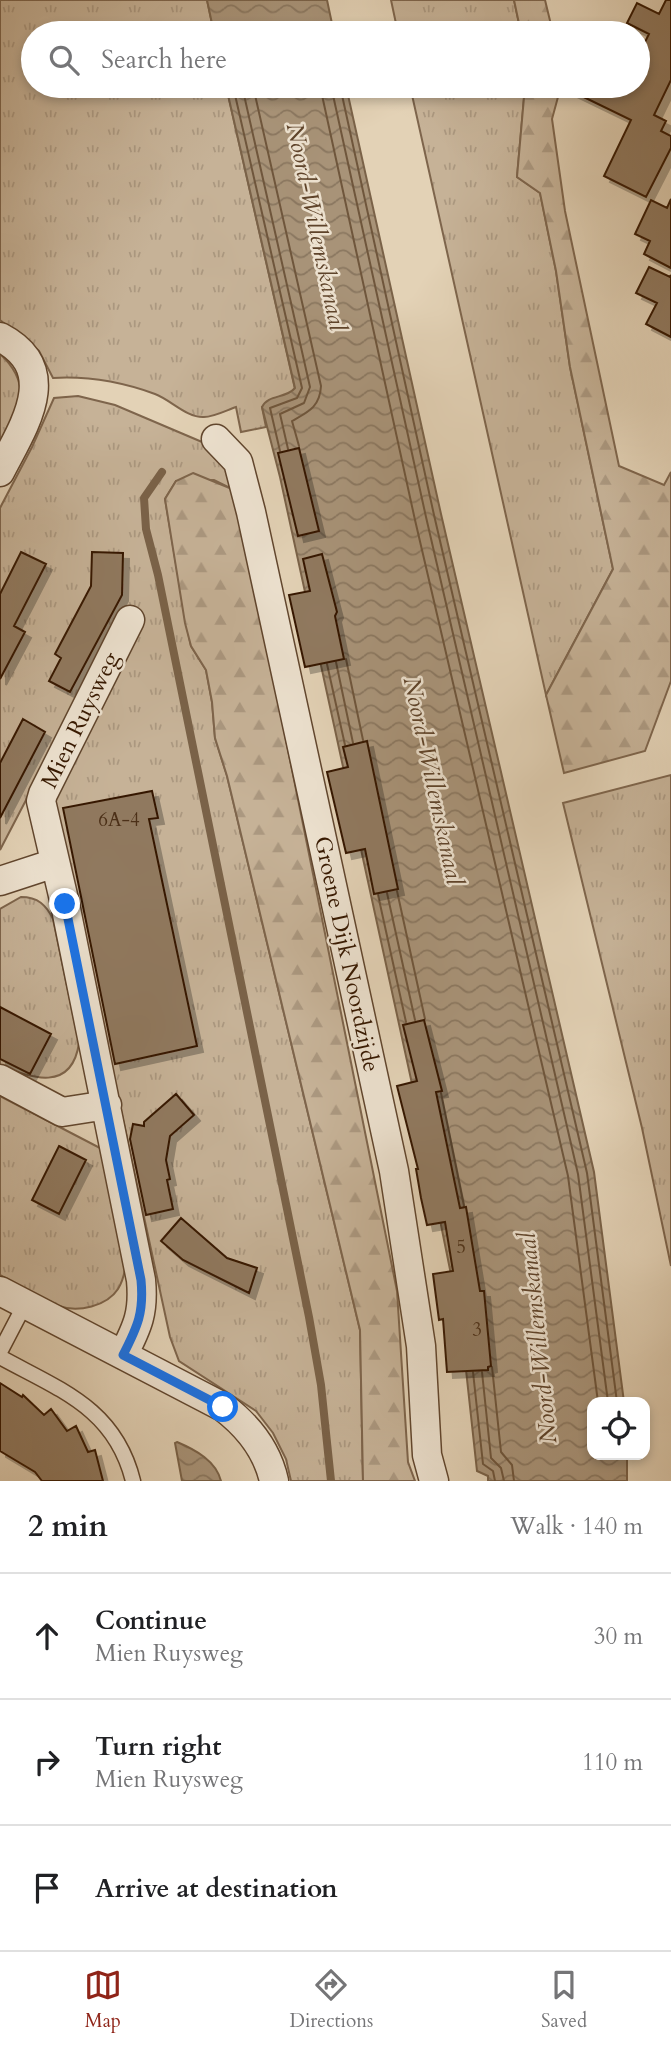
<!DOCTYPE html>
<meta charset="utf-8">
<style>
body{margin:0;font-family:Cardo,serif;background:#f2f2f2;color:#202124}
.controls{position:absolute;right:21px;bottom:21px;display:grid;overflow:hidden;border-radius:14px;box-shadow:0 4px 10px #0003}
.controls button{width:63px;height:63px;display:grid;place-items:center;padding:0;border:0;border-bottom:2px solid #e0e0e0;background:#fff;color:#202124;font:35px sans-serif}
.stop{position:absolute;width:21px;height:21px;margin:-16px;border:5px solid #1a73e8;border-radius:50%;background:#fff}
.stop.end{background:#1a73e8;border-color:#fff;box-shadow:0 2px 7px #0008}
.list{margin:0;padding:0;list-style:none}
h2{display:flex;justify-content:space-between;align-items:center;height:91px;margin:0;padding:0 28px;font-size:30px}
h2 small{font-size:23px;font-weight:400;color:#757577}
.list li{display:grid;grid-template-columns:46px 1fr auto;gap:21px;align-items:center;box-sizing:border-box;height:126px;padding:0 28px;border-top:2px solid #e0e0e0}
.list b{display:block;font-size:26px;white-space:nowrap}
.list p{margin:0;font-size:23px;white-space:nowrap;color:#757577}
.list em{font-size:23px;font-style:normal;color:#757577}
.icon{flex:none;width:38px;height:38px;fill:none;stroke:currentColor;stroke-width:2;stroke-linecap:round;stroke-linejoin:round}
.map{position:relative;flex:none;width:671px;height:1481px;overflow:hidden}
.search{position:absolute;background:#fff;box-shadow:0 4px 10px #0003;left:21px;right:21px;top:21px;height:77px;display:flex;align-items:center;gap:18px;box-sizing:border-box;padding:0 24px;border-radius:38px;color:#757577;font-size:26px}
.sheet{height:469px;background:#fff}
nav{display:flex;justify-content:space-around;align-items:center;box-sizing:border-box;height:98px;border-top:2px solid #e0e0e0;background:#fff;font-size:19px;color:#757577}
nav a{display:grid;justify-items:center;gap:4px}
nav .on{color:#8f2418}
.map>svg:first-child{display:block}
</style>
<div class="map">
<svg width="671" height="1481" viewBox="0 0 671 1481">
<defs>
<pattern id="grass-tufts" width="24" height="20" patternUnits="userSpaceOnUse" patternTransform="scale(1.75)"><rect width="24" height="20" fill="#c6b297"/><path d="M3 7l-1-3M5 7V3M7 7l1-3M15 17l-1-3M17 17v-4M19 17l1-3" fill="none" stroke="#ab9880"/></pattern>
<pattern id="forest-firs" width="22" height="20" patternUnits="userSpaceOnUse" patternTransform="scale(1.75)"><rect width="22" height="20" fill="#c6b297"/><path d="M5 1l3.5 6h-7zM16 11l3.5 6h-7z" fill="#ab9880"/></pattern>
<pattern id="water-waves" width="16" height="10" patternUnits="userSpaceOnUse" patternTransform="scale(1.75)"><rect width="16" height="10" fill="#a89378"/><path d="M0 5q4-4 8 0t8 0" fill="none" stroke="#8a7760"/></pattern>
<filter id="shadow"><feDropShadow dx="6" dy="6" stdDeviation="0" flood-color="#0004"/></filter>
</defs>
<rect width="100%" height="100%" fill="#e3d2b6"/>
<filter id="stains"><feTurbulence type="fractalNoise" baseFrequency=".00286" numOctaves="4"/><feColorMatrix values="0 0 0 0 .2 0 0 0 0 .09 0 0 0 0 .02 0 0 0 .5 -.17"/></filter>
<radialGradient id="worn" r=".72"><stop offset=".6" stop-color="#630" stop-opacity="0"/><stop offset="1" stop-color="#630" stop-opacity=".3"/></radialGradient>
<path fill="url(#grass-tufts)" stroke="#7e654c" stroke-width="2" d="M0,0h207l7,33h-181v53h193l69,303 -3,4 -30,14 4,20 -25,5 -5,-25c-9,3 -22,10 -32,10 -17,1 -33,-17 -49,-23 -33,-12 -68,-18 -102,-16l-14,-27 -39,-31z
M391,0h123l7,33h-123z
M410,86h115l-8,91 23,16 16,78 14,96 43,202 -67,126z
M0,354c35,32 18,59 0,93z
M78,396l37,9 87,37 15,9 11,17 4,21 -18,-9 -38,1 -11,18 21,124 5,23 15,24 6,32 3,36 12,38 133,554 3,151h-72l-5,-22 -13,-26 -17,-22 -77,-50 -9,-24 -116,-536 70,-189 -124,238v-342l32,-61 22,-49z
M671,775v491l-29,-138 -79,-325z
M21,897c17,0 25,8 32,22l26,124c-7,49 -48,36 -79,22v-156z
M0,1096l100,52 26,114c-1,10 -3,19 -8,27 -11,17 -40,24 -59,17 -20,-8 -40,-21 -59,-31z"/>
<path fill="url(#forest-firs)" stroke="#7e654c" stroke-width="2" d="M514,0h31l8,33h-32z
M525,86h36l-9,33 13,92 54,255 45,19 7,-13v209l-26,70 -81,22 -18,-78 67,-126 -43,-202 -14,-96 -16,-78 -23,-16z
M193,473l39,16 48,221 117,581 11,171 7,19h-52l-3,-151 -133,-554 -12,-38 -3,-36 -6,-32 -15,-24 -6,-23 -20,-124 11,-18z"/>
<path fill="url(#water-waves)" stroke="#7a6248" stroke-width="2" d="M207,0h120l7,33h-120z
M226,86h120l95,428 153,658 30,230h-32v53h35v26h-139v-5l-11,-5 -16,-147 -42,-208 -139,-639 -18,-70c6,-13 24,-8 33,-19z
M177,1442c19,8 39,19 44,39h-39l-7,-38z"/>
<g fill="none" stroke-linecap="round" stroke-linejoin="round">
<path stroke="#6f563c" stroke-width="2" d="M233,86l69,302 -5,10 -27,10 10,43
M242,86l68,301 -6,16 -24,11 8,35
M253,86l68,300c-1,21 -13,26 -29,35l7,25
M320,86l95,434 153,656 30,226
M331,86l95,431 152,657 30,228
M340,86l94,429 153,658 30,229
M346,659l17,81
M336,662l17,81
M327,664l18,81
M397,891l28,128
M387,893l28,127
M378,895l28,127
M441,1093l23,113
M492,1367l9,85 11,13 2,16
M473,1372l10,92 10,7 2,10
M482,1372l9,86 10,10 3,13"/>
<path stroke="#7a6248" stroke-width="8" d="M162,472l-18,26 2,31 12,46 151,742 12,68 10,96"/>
</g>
<path fill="#90795f" stroke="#361800" stroke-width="2" filter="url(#shadow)" d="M666,0h5v80l-17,35 12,6 -5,10 10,5v12l-25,49 -42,-21 27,-56 -70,-34h77v-30l11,-22 -22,-11 10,-20 22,11z
M671,199v69l-27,-14 6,-13 -15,-7 16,-34 16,8z
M649,267l21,10 1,-2v62l-25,-13 11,-21 -21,-10z
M299,448l20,83 -21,5 -20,-83z
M21,552l25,12 -32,62 11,6 -25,47v-85z
M92,552l31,1 -1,42 -52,97 -21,-11 12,-23 -6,-4 36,-68z
M322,554l15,58 -2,4 9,43 -39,8 -16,-72 21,-4 -7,-32z
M23,719l22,13 -45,86v-55z
M367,741l31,148 -24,5 -9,-45 -19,4 -19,-81 21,-5 -5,-20z
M152,791l6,27 -9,1 48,227 -82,18 -52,-256z
M0,1007l51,27 -21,40 -30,-15z
M424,1020l18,71 -6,1 24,116 6,-1 14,84h4l7,75 -3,1v3l-41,2 -4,-53 -4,1 -6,-46 20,-3 -8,-49 -18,3 -6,-27 -5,-29h2l-21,-83 20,-5 -14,-56z
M176,1094l18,21 -24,21 -4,24 4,19 -3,1 6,29 -27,6 -16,-76 3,-15 11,2v-4z
M59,1146l27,14 -27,54 -27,-14z
M181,1218l46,40 30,10 -8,25 -66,-33 -22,-19z
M0,1383l22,14 1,-2 21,20 7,-6 16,22 9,-5 12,26 7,-2 8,31h-61l-7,-9 -35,-21z"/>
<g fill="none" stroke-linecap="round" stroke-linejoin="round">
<defs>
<path id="service" d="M0,1352l25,-48
M0,1357c60,33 115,51 133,124"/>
<path id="minor" d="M0,337c63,33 23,90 0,135
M216,439l22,23 13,50 143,659 27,175 6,109 7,26
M0,881l55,-18
M0,1079l62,33 45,-7
M0,1291l223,116c25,19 44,42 51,74
M123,1355c15,-29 21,-43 18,-75l-76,-376 -24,-103 2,-7 87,-174"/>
</defs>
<use href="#service" stroke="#61462e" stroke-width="17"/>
<use href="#minor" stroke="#61462e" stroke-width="31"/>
<use href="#service" stroke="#ede2d0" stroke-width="14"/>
<use href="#minor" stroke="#ede2d0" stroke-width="28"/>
</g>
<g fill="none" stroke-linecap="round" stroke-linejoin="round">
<path stroke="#1a73e8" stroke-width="9" d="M65,904l76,376c3,32 -3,46 -18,75l100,52"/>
</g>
<g text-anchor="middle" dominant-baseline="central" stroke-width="5" stroke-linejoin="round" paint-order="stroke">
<g font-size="19" fill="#4c3018">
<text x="119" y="820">6A-4</text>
<text x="461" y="1247">5</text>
<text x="477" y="1330">3</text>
</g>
<g font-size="23" fill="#361800" stroke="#ede2d0">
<text transform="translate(80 720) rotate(-64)">Mien Ruysweg</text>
<text transform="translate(347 954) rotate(78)">Groene Dijk Noordzijde</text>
</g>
<g font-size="24" font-style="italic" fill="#5e432a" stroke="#ede2d0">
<text transform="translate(316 227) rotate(78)">Noord-Willemskanaal</text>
<text transform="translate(433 781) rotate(78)">Noord-Willemskanaal</text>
<text transform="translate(538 1338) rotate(-96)">Noord-Willemskanaal</text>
</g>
</g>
<rect width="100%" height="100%" filter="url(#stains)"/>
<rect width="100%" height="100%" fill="url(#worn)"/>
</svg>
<div class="controls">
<button><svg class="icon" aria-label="locate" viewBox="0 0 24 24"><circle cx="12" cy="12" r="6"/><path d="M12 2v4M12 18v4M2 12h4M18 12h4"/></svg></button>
</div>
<div class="stop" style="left:223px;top:1407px"></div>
<div class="stop end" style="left:65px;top:904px"></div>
<div class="search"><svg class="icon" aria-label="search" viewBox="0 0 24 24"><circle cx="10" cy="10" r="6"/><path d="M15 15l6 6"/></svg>Search here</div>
</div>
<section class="sheet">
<h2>2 min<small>Walk · 140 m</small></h2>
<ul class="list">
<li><svg class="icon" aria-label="ahead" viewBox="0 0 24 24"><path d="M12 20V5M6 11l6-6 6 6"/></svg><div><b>Continue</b><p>Mien Ruysweg</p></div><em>30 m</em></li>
<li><svg class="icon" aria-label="right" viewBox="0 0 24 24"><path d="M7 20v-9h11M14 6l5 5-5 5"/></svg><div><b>Turn right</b><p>Mien Ruysweg</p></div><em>110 m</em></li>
<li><svg class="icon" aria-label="arrive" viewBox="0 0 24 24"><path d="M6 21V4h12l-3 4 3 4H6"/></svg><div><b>Arrive at destination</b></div></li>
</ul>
</section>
<nav>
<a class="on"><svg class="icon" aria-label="map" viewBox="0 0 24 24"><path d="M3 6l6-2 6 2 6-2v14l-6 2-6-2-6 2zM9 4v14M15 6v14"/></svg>Map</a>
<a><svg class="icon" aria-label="directions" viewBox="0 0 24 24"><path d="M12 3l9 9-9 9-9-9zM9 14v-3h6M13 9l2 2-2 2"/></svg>Directions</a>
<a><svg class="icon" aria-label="saved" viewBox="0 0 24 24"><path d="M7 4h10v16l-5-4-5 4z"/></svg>Saved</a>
</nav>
